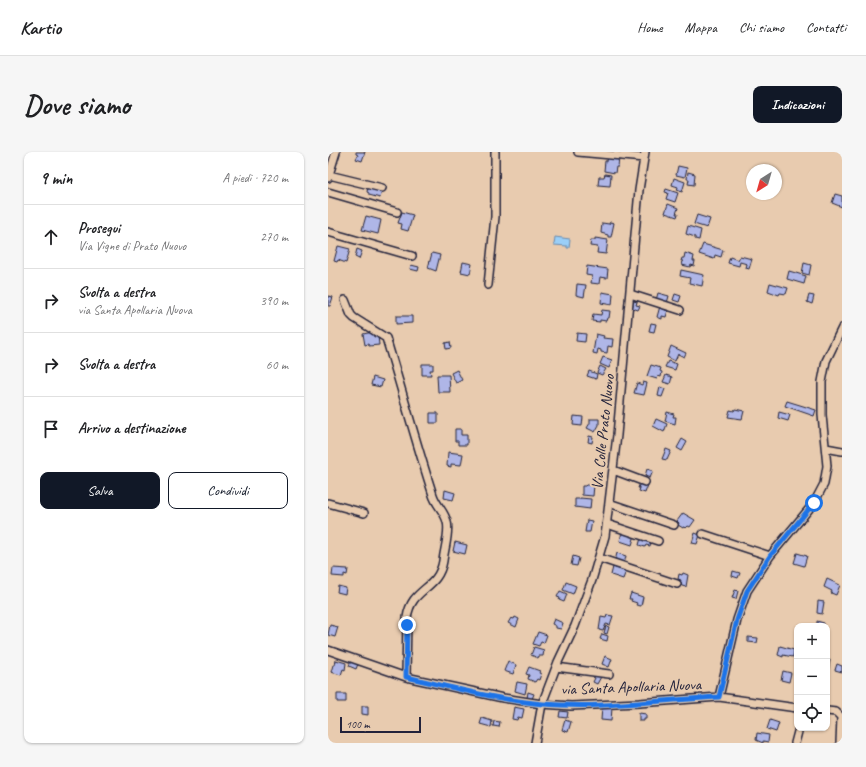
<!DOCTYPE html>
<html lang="it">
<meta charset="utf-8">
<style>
body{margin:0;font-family:Caveat,sans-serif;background:#f6f6f6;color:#202124}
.controls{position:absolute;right:12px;bottom:12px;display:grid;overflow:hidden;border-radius:8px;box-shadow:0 1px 3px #0004}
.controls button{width:36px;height:36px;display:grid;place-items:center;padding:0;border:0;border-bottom:1px solid #e0e0e0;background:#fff;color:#202124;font:20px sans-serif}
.compass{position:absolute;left:418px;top:12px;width:36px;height:36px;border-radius:50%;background:#fff;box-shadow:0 1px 3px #0004;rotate:217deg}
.scale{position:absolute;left:12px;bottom:10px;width:81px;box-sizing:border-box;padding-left:4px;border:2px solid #22223b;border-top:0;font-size:11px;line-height:14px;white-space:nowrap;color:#22223b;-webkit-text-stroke:3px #e8cbaf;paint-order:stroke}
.stop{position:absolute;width:12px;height:12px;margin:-9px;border:3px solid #1a73e8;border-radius:50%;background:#fff}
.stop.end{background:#1a73e8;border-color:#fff;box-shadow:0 1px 4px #0008}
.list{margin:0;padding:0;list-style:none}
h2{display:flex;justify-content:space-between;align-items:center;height:52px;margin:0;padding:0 16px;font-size:17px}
h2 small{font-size:13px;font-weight:400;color:#757577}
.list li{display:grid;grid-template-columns:26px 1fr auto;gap:12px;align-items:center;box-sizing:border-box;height:64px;padding:0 16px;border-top:1px solid #e0e0e0}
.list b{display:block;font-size:15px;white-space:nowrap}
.list p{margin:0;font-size:13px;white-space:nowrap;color:#757577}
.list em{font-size:13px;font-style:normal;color:#757577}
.actions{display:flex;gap:8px;padding:12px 16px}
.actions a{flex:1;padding:9px 0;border:1px solid #111827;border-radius:8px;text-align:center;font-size:14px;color:#111827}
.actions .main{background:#111827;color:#fff}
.icon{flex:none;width:22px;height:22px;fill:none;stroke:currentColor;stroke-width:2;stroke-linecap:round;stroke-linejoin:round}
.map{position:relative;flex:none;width:514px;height:591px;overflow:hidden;border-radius:8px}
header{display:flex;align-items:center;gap:24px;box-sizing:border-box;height:56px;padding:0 20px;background:#fff;border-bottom:1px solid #e0e0e0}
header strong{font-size:19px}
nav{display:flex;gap:22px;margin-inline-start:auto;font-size:14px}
.intro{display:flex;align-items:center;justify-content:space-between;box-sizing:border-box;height:96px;padding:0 24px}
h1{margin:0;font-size:28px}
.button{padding:10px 18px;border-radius:8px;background:#111827;color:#fff;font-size:14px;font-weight:700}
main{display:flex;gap:24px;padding:0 24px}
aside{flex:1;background:#fff;border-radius:8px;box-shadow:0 1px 3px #0004}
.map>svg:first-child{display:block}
</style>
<header>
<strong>Kartio</strong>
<nav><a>Home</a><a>Mappa</a><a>Chi siamo</a><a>Contatti</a></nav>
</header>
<div class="intro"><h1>Dove siamo</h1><a class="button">Indicazioni</a></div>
<main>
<aside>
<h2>9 min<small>A piedi · 720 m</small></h2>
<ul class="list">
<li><svg class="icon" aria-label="ahead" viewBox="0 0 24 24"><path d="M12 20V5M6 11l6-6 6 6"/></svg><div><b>Prosegui</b><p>Via Vigne di Prato Nuovo</p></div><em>270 m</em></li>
<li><svg class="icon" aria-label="right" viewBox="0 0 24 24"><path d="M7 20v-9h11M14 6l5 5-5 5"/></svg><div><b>Svolta a destra</b><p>via Santa Apollaria Nuova</p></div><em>390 m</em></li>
<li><svg class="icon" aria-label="right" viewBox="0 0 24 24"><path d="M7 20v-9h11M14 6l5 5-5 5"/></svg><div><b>Svolta a destra</b></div><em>60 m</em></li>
<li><svg class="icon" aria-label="arrive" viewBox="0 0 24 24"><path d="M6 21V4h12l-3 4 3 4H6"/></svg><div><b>Arrivo a destinazione</b></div></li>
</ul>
<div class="actions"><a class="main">Salva</a><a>Condividi</a></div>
</aside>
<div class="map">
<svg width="514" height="591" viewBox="0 0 514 591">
<rect width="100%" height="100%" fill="#e8cbaf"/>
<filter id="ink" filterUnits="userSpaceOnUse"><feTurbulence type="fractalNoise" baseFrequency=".025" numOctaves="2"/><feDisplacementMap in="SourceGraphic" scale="8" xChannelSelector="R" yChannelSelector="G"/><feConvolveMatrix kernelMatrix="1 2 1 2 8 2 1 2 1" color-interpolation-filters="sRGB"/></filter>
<g filter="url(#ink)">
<path fill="#9acff8" stroke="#6a8aac" d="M227,85l15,2 -1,9h-2v-2l-13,-1z"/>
<path fill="#afb6e7" stroke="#22223b" d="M28,0h9l-3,9 -6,-2 2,-4 -2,-1z
M280,5l11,1 -1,9h-2l-1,6 -11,-2 1,-10h2z
M350,14l9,2 -2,9 -9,-2z
M360,20l7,2 -1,11 -6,-1 1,-5h-2z
M277,22l6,1 -1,11 -12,-1 1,-8h5z
M346,26l11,4 -3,10 -5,-2 1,-3 -6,-2z
M40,34l14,5 -2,7 -11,-3v-2l-2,-1z
M338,37l12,4 -3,9 -9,-3 2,-6 -3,-1z
M507,42l7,2v11l-10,-4z
M340,52l10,4 -2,6h2l-1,3 -12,-4z
M74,60l11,3 -5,16 -7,-2 1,-5 -4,-1z
M369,63l13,4 -3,9 -13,-4z
M38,64l15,4 -3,14 -16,-4z
M282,70l4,1 -3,14h-3v-2l-7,-2 1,-10 7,1z
M360,74l13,4 -2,10 -4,-1v-2l-9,-3z
M267,86l13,2 -2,14 -9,-1 1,-6 -8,-1 1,-6h4z
M375,92l20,6 -2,7 -6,-2 -1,4 -15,-5z
M10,94l12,3 -4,14 -8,-3 -1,2 -3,-1z
M29,97l5,2 -3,8 -4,-2z
M104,101l8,2 -4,16 -8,-3z
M357,101l9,3 -1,5h2l-1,5 -3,-1 -1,2 -8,-2 1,-4h-2l1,-3h2z
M412,104l12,3 -3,10 -3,-1 1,-4 -7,-2 -1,4 -11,-3 2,-6 8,3z
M135,110l9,2 -2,10 -9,-2z
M476,111l7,2 -2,10 -7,-2z
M83,113l8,2 -1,4 -8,-2z
M259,114l21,3 -1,9 -7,-1 -1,7 -8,-1 1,-7 -6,-1z
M353,118l23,5 -2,11 -13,-3 1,-5 -10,-2z
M461,119l17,5 -2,8 -17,-5z
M442,131l18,5 -2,6 -6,-1 -1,2 -11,-4z
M249,132l9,1 -2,12 -8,-2z
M274,140l11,2 -1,11 -11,-2z
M330,141l11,3 -2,7 -11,-3z
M347,142l6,2 -2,6 -6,-2z
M481,143l5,1 -2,8 -5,-2z
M0,144l5,1 -3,9h-2z
M306,149l3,1 -1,3 4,1 -2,4 -6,-2z
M332,154l5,1v3h3l-2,7 -4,-1v3l-5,-2z
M274,158l8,1 -1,7h-2l-1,3 -6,-1v2l-8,-1 1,-7 8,1z
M68,164h16v7l-16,1z
M323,171l5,1 -2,8 -5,-1z
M45,180l1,5 4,-1 1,9 -10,1 -1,-2 -3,1 -2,-11z
M249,181l9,1 -1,8 -9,-1z
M268,182l8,2 -1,2 10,1 -1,8 -4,-1 -1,7 -6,-1v-2l-3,-1 -1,5 -4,-1z
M122,190l1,6 -5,1 -1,-6z
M343,194l15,7 -2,4 -6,-3 -3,7 -8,-4z
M275,205l9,3 -3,8 -9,-4z
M340,209l9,3 -2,6 -10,-3z
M94,212h11v6h-3l1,5h-9z
M323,213l10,3 -1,3 2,1 -1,5 -3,-1 -1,3 -10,-3z
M272,214l6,3 -4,6 -5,-2z
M129,218l5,10 -6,3 -5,-10z
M261,219l8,3 -1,5 -9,-3z
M109,223h12l1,17h-12z
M338,223l6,2 -2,7 -7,-2z
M45,225l10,3 -2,7 -10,-2z
M315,230l4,1 -3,12 -10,-2 3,-10 5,2z
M332,235l5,2 -3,8 -4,-1z
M459,249l29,9 -2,6 -29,-10z
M407,257l9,2 -2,8 -14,-2 2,-7 4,1z
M339,260l7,2 -1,3h3l-1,7 -10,-3z
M451,260l11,3 -2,6 -10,-3z
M102,261h8v10h-8z
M246,264l9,1 -1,9 -9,-1z
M262,267h9v6l-4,7 -8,-4 3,-5z
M328,267l11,5 -3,8 -11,-6z
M127,277h6v6h6v10h-9v-4h-3z
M261,284l4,1 -1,6 -4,-1z
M354,287l5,3 -5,9 -5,-3z
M338,297l5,2 -4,9 -5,-1z
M120,300l15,2 -2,11 -10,-1v3l-4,-1z
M319,317l6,2 -3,7 -5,-2z
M312,331l8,2 -3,8 -6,-2 1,-3h-2z
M258,333h8l-1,11 -11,-1v-9h3z
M117,338l10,3 -2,7 -9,-2z
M252,346l11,1 -1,10 -15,-2v-8h5z
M355,361l12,7 -5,7 -2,-1 -2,2 -3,-1v1l-5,-3 1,-2 -2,-2z
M259,368l5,1 -2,11h-5z
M294,379l13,4 -3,10 -12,-4z
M367,381l5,2 -3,9 -5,-1z
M313,386l10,3 -1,5 -4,-1 -1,2 -6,-2z
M127,390l12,3 -2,9 -12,-3z
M289,401l9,3 -2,8 -9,-3z
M469,401l10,3 -3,10 -10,-3z
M245,404l6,2 -2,8 -6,-1z
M285,415l13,4 -3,8 -12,-4z
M5,416l15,1 -1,6 -3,-1v3l-12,-1z
M405,419l7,2 -2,5 -6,-2z
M355,421l5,2 -2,12 -4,-1 -2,-3 1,-3 -3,-1 1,-5 3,1z
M499,427l13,6 -4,10 -5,-2 1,-2 -8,-4z
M238,430l10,4 -3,8 -10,-4z
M10,434l8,2 -1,6 -8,-2z
M407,438l3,1 -2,8 -4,-1z
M232,439l7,3 -3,8 -5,-2 1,-2 -3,-1z
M303,441l12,4 -2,9 -5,-1 1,-2 -6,-2 1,-2h-3z
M490,449l6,1 -2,12 -5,-1z
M279,463l6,1 -3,9 -4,-1 -3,7 -4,-1 2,-13 5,1z
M187,465l4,2 -3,8 -8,-4 3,-5 3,1z
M226,467l9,4 -2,6 -5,-1v-2l-4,-2z
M489,469l7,2v3h-7z
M2,473l8,2 -3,10 -7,-2z
M278,474l3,1 -2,7 -3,-1z
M210,480l9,3 -3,8 -3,-1 -2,4 -6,-2z
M274,482l6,2 -1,5 -7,-2z
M420,485l10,1 -1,5 -9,-1z
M452,494l14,4 -1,7 -10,-2v2l-5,-2z
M206,495l10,3 -1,6h-4l-1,2 -7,-3z
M277,504l7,3 -3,8 -7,-3z
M8,508l10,3 -1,7 -2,-1 -2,6 -10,-3 2,-7h2z
M499,508h3l-2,13h-1z
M23,509l7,3 -2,5 -7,-3z
M180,509l8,4 -3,9 -9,-3z
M509,512l5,2v6l-7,-2z
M201,515l11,4 -1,2 2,1 -2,6 -2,-1 -2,3 -7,-3 1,-4 -3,-1z
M455,519l8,2 -2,9 -8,-2z
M266,522l8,1 -5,9 -4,-2 2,-4 -2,-1z
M189,530l10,2 -2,10 -10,-3z
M200,540l6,2 -2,5 -5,-1z
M9,542h9v8h-9z
M34,554h6v9l-6,-1z
M186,555l10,2 -2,9 -4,-1 -1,3 -5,-1z
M274,555l10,1 -1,13 -10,-1z
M232,559l8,1 -1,6 -8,-1z
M311,561l7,1v5h-2v2h-5z
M154,566l10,3 -1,6 -11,-3z
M237,568l6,2 -3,10 -6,-2z
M442,568l9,3 -3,9 -9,-3z
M166,569l6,1 -1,5 -6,-1z
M429,581l12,2 -1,7 -5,-1v2l-7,-3z"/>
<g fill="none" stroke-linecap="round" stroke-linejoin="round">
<defs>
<path id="minor" d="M250,0l66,6
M1,23l53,13
M0,26l8,-26
M0,40l69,20
M0,80l84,24
M160,133l7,-68v-65
M302,142l50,16
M17,148l6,15 3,3 32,20c16,52 30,105 47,157 3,10 12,17 14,27 3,10 -3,28 -4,39 -5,30 -32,26 -36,57l-1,59
M498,296l16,3
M285,318l32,12
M0,351l36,10
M281,351l65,22
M279,372l51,17
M375,382l67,22
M271,406l78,26
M0,498l78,27 97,21 39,6 29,2 68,-3 80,-6 78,11
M228,515l53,7
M391,545l18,-77 10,-29 23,-35 44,-53 10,-19 3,-18 -5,-51v-33l4,-21 16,-33
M499,559l9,1 5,5 -1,26
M207,591l7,-39 16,-42 17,-36 17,-46 13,-44 12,-101 22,-245 6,-38
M467,591l4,-15"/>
</defs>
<use href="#minor" stroke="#22223b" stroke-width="10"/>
<use href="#minor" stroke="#e8cbaf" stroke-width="7"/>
</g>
</g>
<g fill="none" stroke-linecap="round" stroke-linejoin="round" filter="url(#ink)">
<path stroke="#1a73e8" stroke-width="5" d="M79,473l-1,52c45,10 91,23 137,27 58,5 117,-4 176,-7l18,-77 10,-29 23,-35 44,-53"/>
</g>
<g text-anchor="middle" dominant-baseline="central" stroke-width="4" stroke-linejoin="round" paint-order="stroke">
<g font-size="16" fill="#22223b" stroke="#e8cbaf">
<text transform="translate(275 280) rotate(-84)">Via Colle Prato Nuovo</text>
<text transform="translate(303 535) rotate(-2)">via Santa Apollaria Nuova</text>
</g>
</g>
</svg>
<div class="controls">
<button>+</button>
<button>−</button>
<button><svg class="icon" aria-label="locate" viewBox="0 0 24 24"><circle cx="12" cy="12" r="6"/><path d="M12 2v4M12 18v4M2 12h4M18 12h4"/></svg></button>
</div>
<svg class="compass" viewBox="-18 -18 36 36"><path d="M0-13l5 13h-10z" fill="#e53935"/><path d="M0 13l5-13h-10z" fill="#757577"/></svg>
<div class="scale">100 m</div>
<div class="stop" style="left:486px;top:351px"></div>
<div class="stop end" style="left:79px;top:473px"></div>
</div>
</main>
